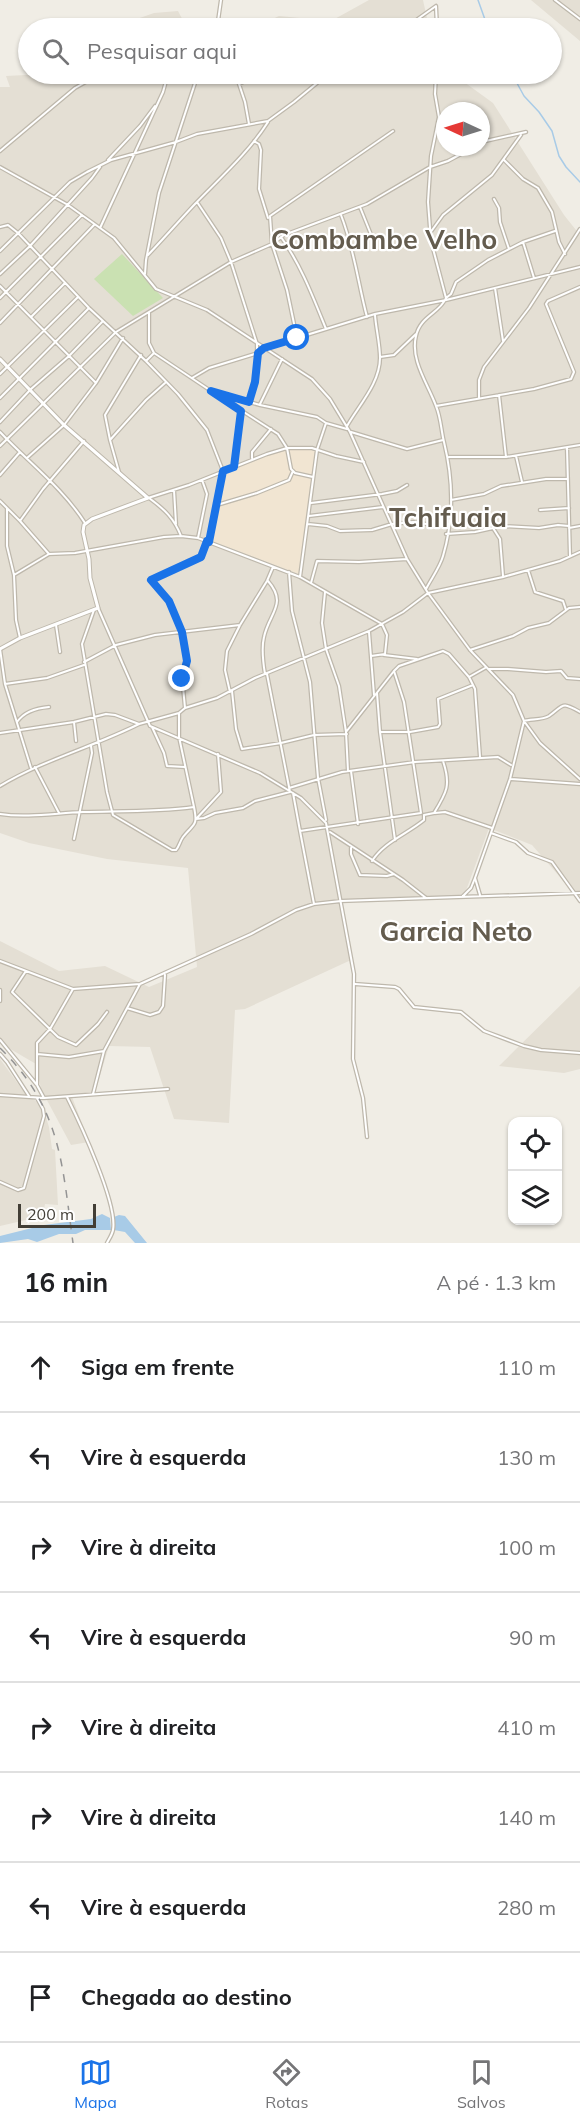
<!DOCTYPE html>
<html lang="pt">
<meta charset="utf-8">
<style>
body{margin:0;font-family:Mulish,sans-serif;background:#f6f6f6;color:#202124}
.controls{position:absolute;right:18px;bottom:18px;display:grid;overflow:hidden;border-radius:12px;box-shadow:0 2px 4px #0004}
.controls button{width:54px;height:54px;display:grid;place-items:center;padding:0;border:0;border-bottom:2px solid #e0e0e0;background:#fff;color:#202124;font:30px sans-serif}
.compass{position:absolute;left:436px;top:102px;width:54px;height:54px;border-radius:50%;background:#fff;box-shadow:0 2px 4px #0004;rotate:274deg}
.scale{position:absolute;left:18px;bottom:15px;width:78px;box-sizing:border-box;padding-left:6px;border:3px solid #423e36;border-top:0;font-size:16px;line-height:21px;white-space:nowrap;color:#423e36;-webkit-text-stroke:4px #fff;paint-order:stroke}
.stop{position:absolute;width:18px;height:18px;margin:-14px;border:4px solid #1a73e8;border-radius:50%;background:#fff}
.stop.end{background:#1a73e8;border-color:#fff;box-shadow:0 2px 6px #0008}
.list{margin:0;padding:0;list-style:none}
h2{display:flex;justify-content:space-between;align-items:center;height:78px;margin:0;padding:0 24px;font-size:26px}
h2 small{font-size:20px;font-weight:400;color:#757577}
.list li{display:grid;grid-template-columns:39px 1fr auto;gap:18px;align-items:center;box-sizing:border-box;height:90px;padding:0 24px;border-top:2px solid #e0e0e0}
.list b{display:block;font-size:22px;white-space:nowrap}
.list em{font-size:20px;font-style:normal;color:#757577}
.icon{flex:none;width:33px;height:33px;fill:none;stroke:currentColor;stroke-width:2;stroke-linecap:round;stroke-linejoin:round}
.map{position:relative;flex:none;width:580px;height:1243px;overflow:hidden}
.search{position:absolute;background:#fff;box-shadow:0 2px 4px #0004;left:18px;right:18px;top:18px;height:66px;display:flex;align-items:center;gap:15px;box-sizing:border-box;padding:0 21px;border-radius:33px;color:#757577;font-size:22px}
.sheet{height:798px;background:#fff}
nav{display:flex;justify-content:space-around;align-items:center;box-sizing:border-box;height:84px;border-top:2px solid #e0e0e0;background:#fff;font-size:16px;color:#757577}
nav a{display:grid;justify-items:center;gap:3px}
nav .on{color:#1a73e8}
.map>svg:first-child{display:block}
</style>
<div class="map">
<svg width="580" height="1243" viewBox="0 0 580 1243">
<rect width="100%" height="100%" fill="#f0ede5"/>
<path fill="#e4dfd4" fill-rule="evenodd" d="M369,0h54l6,28h-176l26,-12 52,5z
M531,0h49v41z
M178,11l9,17h-76l43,-15z
M44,74h409l40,29 71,112 16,20v665l-48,-55 -43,-17 -25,68 -122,5 9,59 -106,49 -10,1 -6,113 -55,-4 -24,-72 -41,-1 -15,49 -22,2 17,45 -18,3 -30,-56 -5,-25 -36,-21v-102l59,30 46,-5 44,21 48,-20 -9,-99 -81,-9 -78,-16 -29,-10v-746h10l-4,-11zM445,111h36v36h-36z
M580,986v83l-16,4 -65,-7z
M0,1059l27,37 9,5 9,13 4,13 3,22 3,1 3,55 -13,-1 -2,12 -43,10z"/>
<path fill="#f1e5d2" d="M302,447l13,4 -16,123 -87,-33 12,-68 59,-23z"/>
<path fill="#cae1b2" d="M122,254l41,44 -30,18 -39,-37z"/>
<path fill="#a8cbe7" d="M102,1214l8,4 1,12h-26l-9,4h-17l-22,8 -9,-3 -28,4v-7l44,-11 47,-6z
M119,1215l6,1 22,27h-12l-10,-11 -11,-2v-13z"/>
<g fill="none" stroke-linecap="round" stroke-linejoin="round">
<path stroke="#a8cbe7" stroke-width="1.5" d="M478,0l10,28
M512,74l12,22 15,16 13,19 7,25 7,11 14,15"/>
<defs>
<path id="minor" d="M555,0l25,19
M197,28l22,-7
M217,28l4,-28
M405,28l31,-22 1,22
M409,28l10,-5 5,5
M160,74l6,7
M249,124l-4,-22 -6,-18 22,-10
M254,141l5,3 2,6 -2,39 9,29
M481,142l45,-10
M0,151l75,-63 25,-14
M108,160l32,-34 15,-20
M504,160l19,19 15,9 14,24 7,30 6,12
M0,167l68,38 46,33 42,51 51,21 105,69 18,20 20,33 57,127 21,34 42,57 43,45 11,26 16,22 40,36
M494,199l5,9 1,14 9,27
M197,202l24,36 10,24 26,82v24l-8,33
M360,207l14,35
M341,215c13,33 17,68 26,102
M0,227l8,-2 10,8 71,75 57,53 32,33 29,36 16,41 -14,71
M100,228l63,-136 5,-18
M430,233l13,-18 49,-40 29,-40
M281,237c20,28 32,60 45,92
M523,242l11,36
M0,251l70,-69 17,-10 24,-12 65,-18 21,-8 71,-13 26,-19 34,-28
M148,255c16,-17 31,-34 47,-51 26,-27 53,-51 73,-82
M0,274l30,-28 62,-68 8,-11
M145,274l1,-14 13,-67 39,-119
M0,286l96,97 -32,42 -37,33
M495,288l8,53
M0,298l82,-83
M446,298l5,-4 5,-12 32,-22 35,-18 32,-11
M149,313v30l5,10
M31,317l34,-34
M0,323l94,-98
M297,338l-10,-48 -15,-46 -2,-28 123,-85
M141,355l-36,60 5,25 36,-40 19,-17
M380,357l14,-2 22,-21
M146,361l8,-8 57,38 49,14 57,12 9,6 21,6
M0,374l78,-77
M192,378l17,-10 49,-15 6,-5 111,-34 71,-14 134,-33
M96,383l27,-45
M214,393l64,41 9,14 4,21 4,4 18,4
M499,395l7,62
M0,398l89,-90
M479,398v-18l5,-13 45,-59 51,-79
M260,404l22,-45
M436,406l98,-17 37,-10 3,-7 -28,-68 2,-3 32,-14
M0,422l31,-33 38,-33 34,-35
M347,426c12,-21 33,-43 33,-68 0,-14 -4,-29 -5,-43
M0,432c29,31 62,55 85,91
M351,432l56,17 36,-9
M110,440l9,32
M0,446l116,-114 115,-70 41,-18 12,-9 83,-31 63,-37 18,-6 26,-14
M567,448l3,108
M516,456l6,26
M449,457h57l74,-12
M252,458v-6l19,-23
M234,467l7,-56
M0,475l20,-23
M174,490l2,34
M148,498l41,-13 78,-31 20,-6h25l24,8 28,6
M149,498c15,11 25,20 32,38
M451,500l33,-6 17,-8 45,-7h22
M0,501l20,20 29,33 26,-1 89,-16 17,-1 17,2 102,39 82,47 5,11 -2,19 -14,2
M311,503l71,-9 15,-3 10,-6
M217,505l40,-12 32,-13 4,-9
M7,508v38l7,29 2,45 4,18
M540,510l29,-2
M309,516l74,-9
M20,521l23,-32 41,-48
M308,524l19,2 13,5 32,-1 20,-6 21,-2 20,3 16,-1
M493,528l7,11 3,37
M569,528l11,-2
M446,534l29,-2 27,-6 37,2 19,-3 11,1
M198,538l9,-44 -5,-14
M528,570l7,22 28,9 3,9
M289,572l3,39 18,71 8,96 8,42
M14,575l35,-21
M300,577l17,-127 9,-27
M311,583l6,-22 42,1 48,-3
M426,589c5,-10 14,-22 17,-33 11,-37 10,-77 1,-114 -3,-12 -3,-24 -8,-36 -8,-22 -26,-46 -20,-70 4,-20 24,-23 30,-38l-15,-57 -3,-39 3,-46 8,-39 -4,-23 1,-20
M325,592l-3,31 4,26 13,37 7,46 2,39
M98,608l52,118 110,47 41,25 25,25 28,151 -1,85 10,39 4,39
M94,610l-12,34 25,148 6,23 59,35h4c3,-3 4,-9 7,-13 11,-14 15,-10 11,-30
M56,625l4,27
M369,632l5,63
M0,649l5,35 26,84
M470,650l43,-14 15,-8 21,-5 20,-15 11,-1
M384,655l33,4
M84,662l32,-17 39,-10 85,-10
M489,669h19l38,3 15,-1 6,7 13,1
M265,674c-2,-12 -4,-25 -1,-37 5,-24 24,-33 4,-56
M469,677l16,-9
M5,684l42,-6 37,-13
M232,691l4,38 6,20 39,-6 33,-8 33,-1
M230,692l-5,-22 2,-19 13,-26 27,-44 6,-14
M377,693l3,39 15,108
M185,708l-3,-32 5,-15 -5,-29 -13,-31 -18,-21 48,-21 8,-18
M17,722c7,-10 20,-14 32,-15
M74,722l2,19
M152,727l12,26 3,13 18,1
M346,732l48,-61 5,-5 44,-15 6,3 20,23 6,12 5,68
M380,732h30l28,-5 2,-3 -2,-25 35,-14
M0,733l74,-11 32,-8 9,1 24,9 40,-11 6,-5 32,-10 38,-20 114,-47 34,-19 25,-19 75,-16 57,-16 20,-9
M35,767l24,46
M351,771l7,53
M511,779l69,5
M0,786c43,-26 93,-39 139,-62
M289,788l53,-16 73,-10 83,-5 13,8
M293,793l7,38 121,-18 -17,-111 -10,-31
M435,813l10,-1 47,16
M0,814c27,4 56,-1 83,-2 37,-1 74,0 111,-5l-15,-70v-24
M196,819l8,-1 11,-5 28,-5 12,-7 35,-9 -23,-118
M196,819l25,-27 -3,-38
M300,831l14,73
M330,832l73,48 23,18
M491,833l25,9 12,11 24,9 28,39
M74,839l18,-86 -1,-7
M351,848v6l9,21 27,1 7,-2
M372,861c12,-19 35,-27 52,-41v-5l10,-2c13,-21 17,-28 9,-52
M475,878l5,17
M463,896l8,-8 4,-10 35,-99 14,-58c7,-2 19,-1 25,-5 15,-11 12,-15 31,-4
M0,961l73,28 67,-5 111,-50 45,-24 18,-6 27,-3 239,-8
M26,971l-14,21 46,45 18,8 22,-21 9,-12
M355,984l40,3 4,2 15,18 47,5 23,19 40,15 17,4 39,3
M0,990v11
M127,1008l23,7 9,-3 4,-6 2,-31
M0,1040l37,45 7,13
M0,1054l7,8 22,34
M37,1054l32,3 35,-6
M37,1085v-42l13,-14 23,-40
M93,1094l11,-43 36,-67
M0,1095l44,3 124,-9
M67,1097c13,26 51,107 46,133 -1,5 -4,9 -6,13
M0,1182l18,8 6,-2 20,-72 -1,-7 -6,-11"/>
<path id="tertiary" d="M0,359l64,66 84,73 -56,21 -8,6 -1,7 6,27 1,19 8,30 -78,30 -20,11"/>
</defs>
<use href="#minor" stroke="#beb8ac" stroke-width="4.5"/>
<use href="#tertiary" stroke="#beb8ac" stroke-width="5"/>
<use href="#minor" stroke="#fff" stroke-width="2"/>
<use href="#tertiary" stroke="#fff" stroke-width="3"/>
<path stroke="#949494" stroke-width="1.5" stroke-dasharray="8 8" stroke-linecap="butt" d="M0,1048c61,60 62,115 73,195"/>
</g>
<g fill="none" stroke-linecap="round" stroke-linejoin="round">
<path stroke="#1a73e8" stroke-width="8" d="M182,679l5,-18 -5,-29 -13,-31 -18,-21 50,-23 6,-16 2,1 14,-71 11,-4 7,-56 -30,-20 38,11 6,-20 3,-29 6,-5 33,-10"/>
</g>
<g text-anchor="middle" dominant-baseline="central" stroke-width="4.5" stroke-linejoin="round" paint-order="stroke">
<g font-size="27" font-weight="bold" fill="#645c4e" stroke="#fff">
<text x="384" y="239">Combambe Velho</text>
<text x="448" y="517">Tchifuaia</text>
<text x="456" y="931">Garcia Neto</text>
</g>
</g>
</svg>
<div class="controls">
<button><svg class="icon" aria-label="locate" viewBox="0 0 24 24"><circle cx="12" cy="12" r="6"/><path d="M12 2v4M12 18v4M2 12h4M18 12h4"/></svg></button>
<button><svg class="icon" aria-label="layers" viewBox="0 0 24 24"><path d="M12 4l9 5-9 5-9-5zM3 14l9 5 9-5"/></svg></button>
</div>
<svg class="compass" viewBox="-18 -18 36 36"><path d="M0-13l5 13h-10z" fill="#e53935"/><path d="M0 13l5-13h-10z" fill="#757577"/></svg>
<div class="scale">200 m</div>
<div class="stop" style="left:297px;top:338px"></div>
<div class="stop end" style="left:182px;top:679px"></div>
<div class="search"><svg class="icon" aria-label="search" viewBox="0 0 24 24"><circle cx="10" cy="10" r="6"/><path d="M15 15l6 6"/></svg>Pesquisar aqui</div>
</div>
<section class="sheet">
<h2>16 min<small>A pé · 1.3 km</small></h2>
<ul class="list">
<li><svg class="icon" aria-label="ahead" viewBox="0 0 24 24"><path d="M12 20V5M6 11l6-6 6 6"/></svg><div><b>Siga em frente</b></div><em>110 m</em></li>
<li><svg class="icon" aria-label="left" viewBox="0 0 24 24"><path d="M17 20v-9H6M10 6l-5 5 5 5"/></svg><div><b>Vire à esquerda</b></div><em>130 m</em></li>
<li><svg class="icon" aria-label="right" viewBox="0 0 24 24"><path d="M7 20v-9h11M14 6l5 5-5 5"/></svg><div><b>Vire à direita</b></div><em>100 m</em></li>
<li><svg class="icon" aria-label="left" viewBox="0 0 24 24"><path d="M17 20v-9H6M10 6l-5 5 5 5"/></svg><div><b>Vire à esquerda</b></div><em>90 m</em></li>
<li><svg class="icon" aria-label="right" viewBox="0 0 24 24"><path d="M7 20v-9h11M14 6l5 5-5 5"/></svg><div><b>Vire à direita</b></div><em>410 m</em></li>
<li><svg class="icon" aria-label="right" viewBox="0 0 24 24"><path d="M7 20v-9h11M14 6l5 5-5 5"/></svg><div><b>Vire à direita</b></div><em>140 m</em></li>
<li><svg class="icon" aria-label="left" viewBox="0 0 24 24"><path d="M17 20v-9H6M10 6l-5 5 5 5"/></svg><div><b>Vire à esquerda</b></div><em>280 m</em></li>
<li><svg class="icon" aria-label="arrive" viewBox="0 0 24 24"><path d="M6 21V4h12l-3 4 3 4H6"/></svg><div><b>Chegada ao destino</b></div></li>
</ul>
</section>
<nav>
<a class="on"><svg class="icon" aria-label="map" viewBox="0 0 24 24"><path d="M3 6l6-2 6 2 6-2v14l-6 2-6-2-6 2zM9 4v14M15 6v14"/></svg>Mapa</a>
<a><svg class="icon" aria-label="directions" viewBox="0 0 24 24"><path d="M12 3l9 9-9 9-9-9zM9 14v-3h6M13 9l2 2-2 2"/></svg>Rotas</a>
<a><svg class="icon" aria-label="saved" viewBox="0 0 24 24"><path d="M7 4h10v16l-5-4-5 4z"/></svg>Salvos</a>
</nav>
